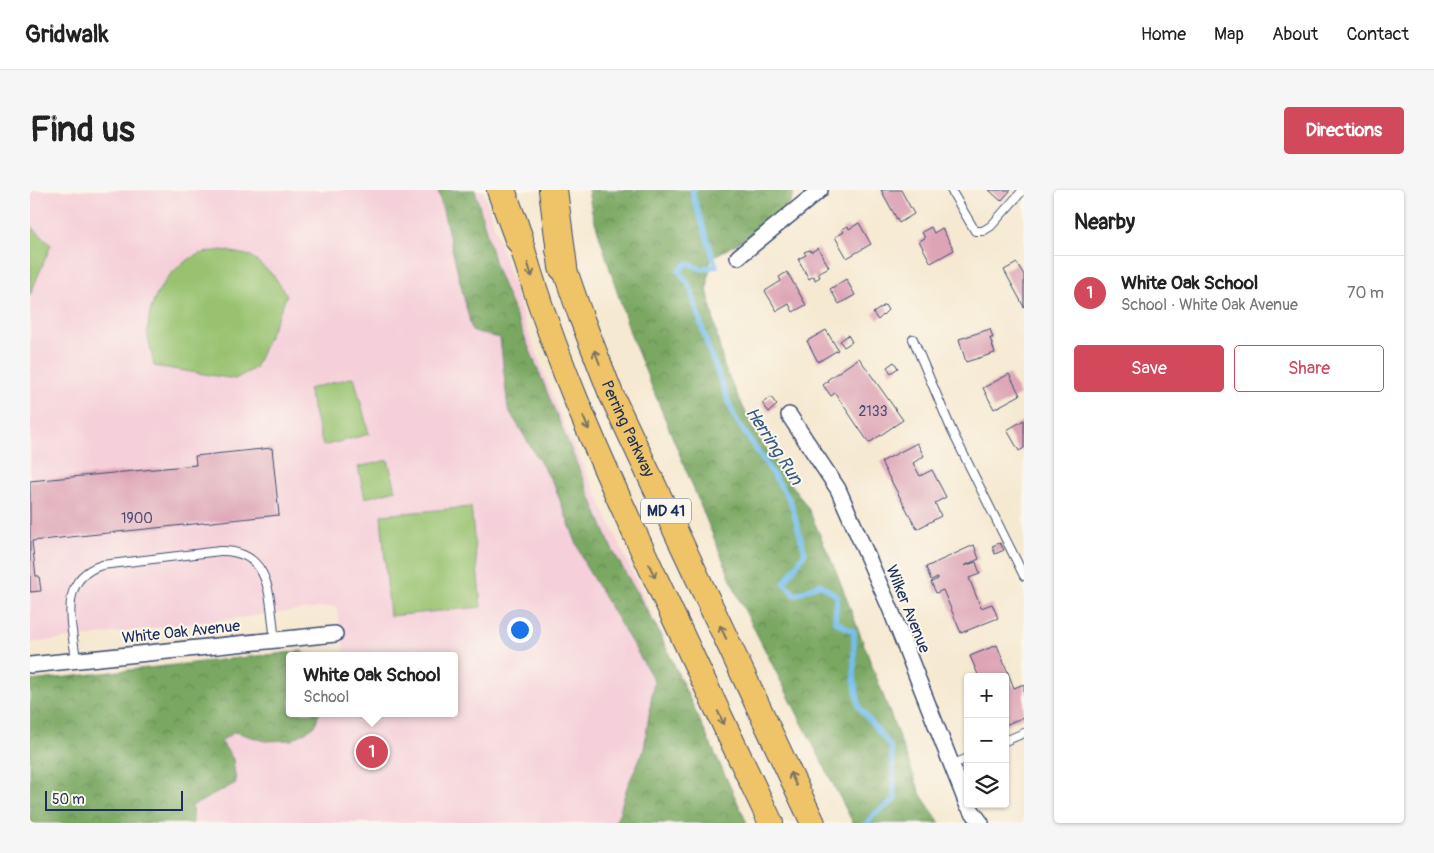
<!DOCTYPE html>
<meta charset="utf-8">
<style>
body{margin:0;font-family:Pangolin,sans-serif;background:#f6f6f6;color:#222}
.controls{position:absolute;right:15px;bottom:15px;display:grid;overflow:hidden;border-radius:5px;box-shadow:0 1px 4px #0004}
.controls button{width:45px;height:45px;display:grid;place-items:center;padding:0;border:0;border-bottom:1px solid #e0e0e0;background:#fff;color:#222;font:25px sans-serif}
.scale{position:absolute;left:15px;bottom:12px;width:138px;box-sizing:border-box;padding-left:5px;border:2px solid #1b2f5e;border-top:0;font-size:14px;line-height:18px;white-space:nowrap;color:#1b2f5e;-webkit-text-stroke:4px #fbf7ec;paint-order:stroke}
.you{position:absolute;left:489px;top:439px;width:18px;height:18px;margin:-12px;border:4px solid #fff;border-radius:50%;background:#1a73e8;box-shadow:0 0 0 8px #1a73e833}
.badge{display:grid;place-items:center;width:32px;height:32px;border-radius:50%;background:#d1495b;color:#fff;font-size:16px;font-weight:700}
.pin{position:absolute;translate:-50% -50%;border:2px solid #fff;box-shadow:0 1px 5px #0006}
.popup{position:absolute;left:256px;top:462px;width:172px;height:65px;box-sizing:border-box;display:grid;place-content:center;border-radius:5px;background:#fff;filter:drop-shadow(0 1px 4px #0005);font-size:16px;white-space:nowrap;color:#767676}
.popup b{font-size:19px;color:#222}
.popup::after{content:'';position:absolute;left:50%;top:100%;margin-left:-10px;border:10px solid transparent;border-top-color:#fff}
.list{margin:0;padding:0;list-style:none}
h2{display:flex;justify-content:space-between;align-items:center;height:65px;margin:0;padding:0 20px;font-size:21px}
h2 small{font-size:16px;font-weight:400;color:#767676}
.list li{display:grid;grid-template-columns:32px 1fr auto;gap:15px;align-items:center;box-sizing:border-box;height:75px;padding:0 20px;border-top:1px solid #e0e0e0}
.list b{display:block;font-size:19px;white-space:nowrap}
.list p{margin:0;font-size:16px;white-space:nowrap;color:#767676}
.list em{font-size:16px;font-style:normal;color:#767676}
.actions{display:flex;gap:10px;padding:15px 20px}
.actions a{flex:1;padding:11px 0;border:1px solid #d1495b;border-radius:5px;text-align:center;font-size:18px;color:#d1495b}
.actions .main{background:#d1495b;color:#fff}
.icon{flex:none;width:28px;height:28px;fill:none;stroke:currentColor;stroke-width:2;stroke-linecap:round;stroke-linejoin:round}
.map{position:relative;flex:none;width:994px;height:633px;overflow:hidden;border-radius:5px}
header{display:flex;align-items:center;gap:30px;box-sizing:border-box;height:70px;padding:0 25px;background:#fff;border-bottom:1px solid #e0e0e0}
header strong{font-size:24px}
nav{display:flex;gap:28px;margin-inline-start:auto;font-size:18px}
.intro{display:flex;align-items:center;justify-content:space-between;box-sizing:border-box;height:120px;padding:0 30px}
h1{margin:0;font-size:35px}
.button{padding:12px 22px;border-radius:5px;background:#d1495b;color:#fff;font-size:18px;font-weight:700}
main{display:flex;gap:30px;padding:0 30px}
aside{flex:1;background:#fff;border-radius:5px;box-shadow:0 1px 4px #0004}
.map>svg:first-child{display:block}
</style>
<header>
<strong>Gridwalk</strong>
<nav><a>Home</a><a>Map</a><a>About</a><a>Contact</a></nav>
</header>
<div class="intro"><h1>Find us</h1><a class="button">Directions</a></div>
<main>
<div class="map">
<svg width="994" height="633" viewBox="0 0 994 633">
<defs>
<pattern id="forest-crowns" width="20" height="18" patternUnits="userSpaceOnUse" patternTransform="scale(1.25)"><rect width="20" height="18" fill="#7aa862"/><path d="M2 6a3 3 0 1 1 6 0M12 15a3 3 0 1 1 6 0" fill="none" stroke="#638954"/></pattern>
</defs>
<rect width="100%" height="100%" fill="#fbf7ec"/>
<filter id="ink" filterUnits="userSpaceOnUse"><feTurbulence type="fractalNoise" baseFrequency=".02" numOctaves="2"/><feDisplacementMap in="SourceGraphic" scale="10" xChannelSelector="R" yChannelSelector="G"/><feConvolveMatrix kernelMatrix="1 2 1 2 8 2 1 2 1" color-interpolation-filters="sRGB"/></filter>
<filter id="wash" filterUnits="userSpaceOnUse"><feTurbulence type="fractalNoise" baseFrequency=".0096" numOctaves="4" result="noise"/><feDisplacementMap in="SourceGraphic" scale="20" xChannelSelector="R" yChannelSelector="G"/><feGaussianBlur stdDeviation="1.12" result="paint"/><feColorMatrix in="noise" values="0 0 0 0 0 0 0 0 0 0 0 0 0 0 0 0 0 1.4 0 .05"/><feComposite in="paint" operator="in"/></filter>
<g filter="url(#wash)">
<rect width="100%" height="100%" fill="#f6e9d2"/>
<path fill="#f5cfd9" d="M0,0h453l41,130 35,92 188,411h-717v-142l272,-30 38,5h-50v57h164v-57h-109l-9,-50 -306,37z"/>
<path fill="url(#forest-crowns)" stroke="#4a6c60" d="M408,0h37l21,78 116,281 45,79 90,195h-133l4,-6 9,-30 17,-38 10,-69 -69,-115 -31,-80 -46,-76 -8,-71 -28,-7z
M558,0h207l-6,16 -48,35 -30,17 -4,31 17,78 31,65 53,76 28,63 85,224 19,28h-87l-114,-224 -108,-263 -39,-124z
M272,461l3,5h-15v57h29l-4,13 -23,14 -27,1 -30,-9 -14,9 12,18 3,24 -44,23 1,17h-163v-142z"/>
<path fill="#98c26f" stroke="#5a7866" d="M0,35l21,20 -21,50z
M192,60l29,6 22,19 14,20 -32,73 -20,11 -81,-13c-2,-13 -7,-27 -6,-39 2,-32 22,-60 51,-73 7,-2 16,-3 23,-4z
M324,187l15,57 -46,12 -15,-57z
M358,270l8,30 -31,8 -7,-31z
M441,317l10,100 -91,9 -9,-101z"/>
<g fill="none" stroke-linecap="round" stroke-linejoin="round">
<path stroke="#76bdee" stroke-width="5.5" d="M663,0v6l23,70 -14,3 -15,-6 -8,8 11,16 17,57 27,72 56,84 15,53 -21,30 11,12 25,-11 17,12 -2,25 19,11v46l5,29 32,40 4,53 -22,15 -5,8"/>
</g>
<g id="blocks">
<path fill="#dda4b6" d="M851,0h20l13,24 -15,9z
M959,0h22l-10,11z
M829,33l12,21 -24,14 -12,-21 9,-5 -2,-3 6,-3 1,3z
M901,37l3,6 8,-5 12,22 -23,13 -12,-22 6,-3 -3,-6z
M788,58l11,19 -11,6 2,4 -5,3 -1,-4 -5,3 -11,-20 8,-4 -2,-3 6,-2 1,2z
M987,73l7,12v32l-20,-37z
M757,82l19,33 -13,7 -4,-8 -12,7 -12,-20 16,-10 -2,-4z
M816,89l9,16 -16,9 -9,-15z
M855,115l3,5 -10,10 -5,-7z
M960,139l3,9h-3l5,15 -29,9 -7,-23z
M796,140l12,20 -20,12 -11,-21z
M818,145l4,7 -8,5 -4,-6z
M829,168l44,62 -34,23 -34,-50 -4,3 -8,-11 5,-4 -1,-1z
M864,172l4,6 -7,5 -4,-6z
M979,184l11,21 -26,14 -11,-21z
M741,207l6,8 -8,7 -7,-9z
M994,230v28l-5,3 -12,-21z
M887,253l7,13 -11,7 7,13 12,-6 14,27 -11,6 6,13 -24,13 -36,-67z
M242,258l7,67 -247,26 4,35h3l2,15 -11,1v-111l166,-16 -1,-9z
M970,353l4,7 -9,4 -3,-8z
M944,355l5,14 -15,7 12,-4 4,12 -11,4 12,30 11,-4 6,14 -37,15 -18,-43 -7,3 -5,-11 7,-3v-2l-7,3 -5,-13z
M967,455l17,43 10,-4v33l-19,8v-48h-26l-9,-21z"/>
</g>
</g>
<g filter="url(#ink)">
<use href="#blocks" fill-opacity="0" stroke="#3c4b6f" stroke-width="1"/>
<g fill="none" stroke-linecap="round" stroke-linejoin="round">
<defs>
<path id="lane" d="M921,0l24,41h8l8,-5 32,-36
M883,149l39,92 72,145
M46,470c-4,-36 -19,-81 26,-95l118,-14c54,-1 49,50 55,89
M975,551l19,-8
M921,575l17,-7"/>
<path id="street" d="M708,67l82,-67
M759,225l49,74 52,119 77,196 14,19
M0,475l305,-31"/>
<g id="primary">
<path d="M485,31c32,122 85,238 138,352 39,83 78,167 118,250"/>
<path id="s1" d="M528,60l22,64 31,80 202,429"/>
</g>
<path id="highway" d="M471,0l18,49
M523,0l10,77"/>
</defs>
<use href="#lane" stroke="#3c4b6f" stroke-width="10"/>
<use href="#street" stroke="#3c4b6f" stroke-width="18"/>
<use href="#primary" stroke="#3c4b6f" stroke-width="26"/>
<use href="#highway" stroke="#3c4b6f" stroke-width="30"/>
<use href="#lane" stroke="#fff" stroke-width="8"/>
<use href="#street" stroke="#fff" stroke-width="15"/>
<use href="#primary" stroke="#efc469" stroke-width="24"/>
<use href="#highway" stroke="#efc469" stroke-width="28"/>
</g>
<defs><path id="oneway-shaft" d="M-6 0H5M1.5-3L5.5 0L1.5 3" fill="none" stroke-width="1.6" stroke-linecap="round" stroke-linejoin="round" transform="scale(1.25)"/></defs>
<g stroke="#7a7263">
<use href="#oneway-shaft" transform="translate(500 80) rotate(72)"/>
<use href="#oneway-shaft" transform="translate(567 167) rotate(-111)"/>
<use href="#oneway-shaft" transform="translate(556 233) rotate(67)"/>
<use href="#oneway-shaft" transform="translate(622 381) rotate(65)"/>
<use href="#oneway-shaft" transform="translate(693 442) rotate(-115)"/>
<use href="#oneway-shaft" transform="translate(691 528) rotate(65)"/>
<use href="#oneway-shaft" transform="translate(763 589) rotate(-115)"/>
</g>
</g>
<g text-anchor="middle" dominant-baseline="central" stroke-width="4" stroke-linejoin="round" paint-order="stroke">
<g font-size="14" fill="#4c4c74">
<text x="843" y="221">2133</text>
<text x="107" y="328">1900</text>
</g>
<rect fill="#fbf7ec" stroke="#5e6b89" stroke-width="1" x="611" y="308.5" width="50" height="25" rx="4"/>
<g font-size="15" font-weight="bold" fill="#1b2f5e">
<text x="636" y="321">MD 41</text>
</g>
<g font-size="16" fill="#1b2f5e" stroke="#fbf7ec">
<text stroke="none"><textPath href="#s1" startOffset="192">Perring Parkway</textPath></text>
<text transform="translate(878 419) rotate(68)">Wilker Avenue</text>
<text transform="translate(151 442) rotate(-6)">White Oak Avenue</text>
</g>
<g font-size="18" font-style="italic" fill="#365a89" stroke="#fbf7ec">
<text transform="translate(744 256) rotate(57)">Herring Run</text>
</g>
</g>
</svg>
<div class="controls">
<button>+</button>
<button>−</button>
<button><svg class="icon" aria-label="layers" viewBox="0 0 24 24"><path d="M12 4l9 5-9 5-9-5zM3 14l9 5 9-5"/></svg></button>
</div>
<div class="scale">50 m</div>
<div class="you"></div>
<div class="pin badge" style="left:342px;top:562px">1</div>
<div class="popup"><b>White Oak School</b>School</div>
</div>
<aside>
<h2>Nearby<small></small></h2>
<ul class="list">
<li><span class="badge">1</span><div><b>White Oak School</b><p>School · White Oak Avenue</p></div><em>70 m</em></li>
</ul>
<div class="actions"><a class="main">Save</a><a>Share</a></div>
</aside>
</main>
